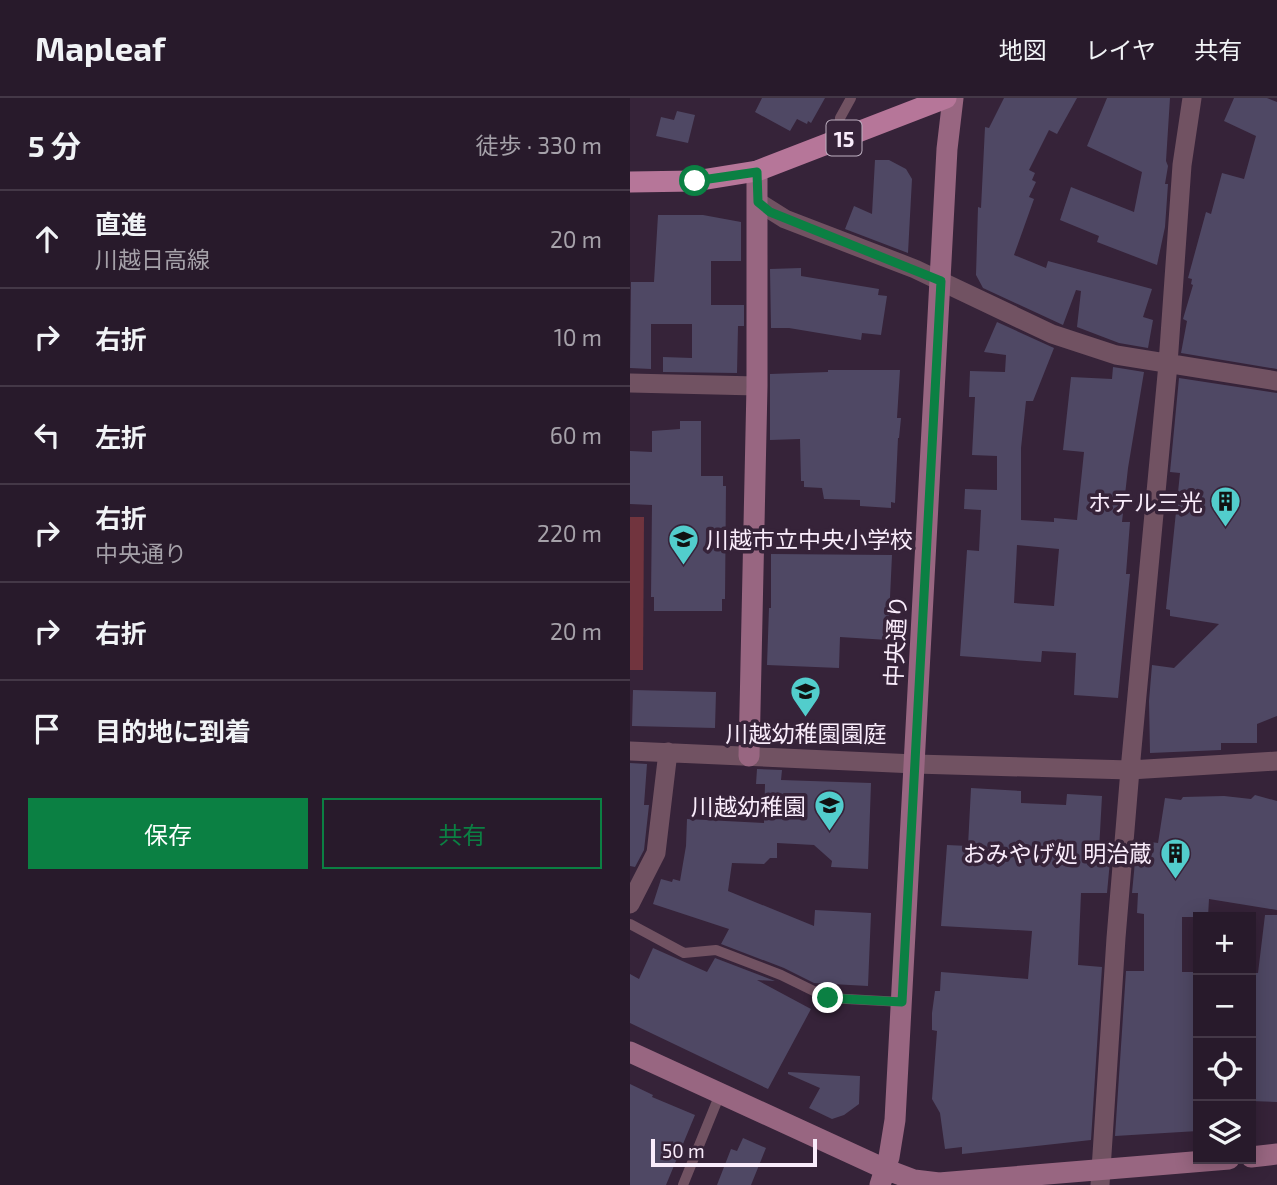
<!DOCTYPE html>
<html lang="ja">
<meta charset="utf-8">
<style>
body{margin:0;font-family:"Exo 2","Noto Sans JP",sans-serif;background:#302333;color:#f1f3f6}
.controls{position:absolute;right:21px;bottom:21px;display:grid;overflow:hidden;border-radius:0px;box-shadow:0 4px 18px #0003}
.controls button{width:63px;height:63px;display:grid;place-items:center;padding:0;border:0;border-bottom:2px solid #443847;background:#281a2b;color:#f1f3f6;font:35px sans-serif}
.scale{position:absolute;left:21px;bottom:18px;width:166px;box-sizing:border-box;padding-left:7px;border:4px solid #f9ecfb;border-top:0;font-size:19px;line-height:24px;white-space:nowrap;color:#f9ecfb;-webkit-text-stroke:5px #362339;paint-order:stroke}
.stop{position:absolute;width:21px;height:21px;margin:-16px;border:5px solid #0b8043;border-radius:50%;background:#fff}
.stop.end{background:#0b8043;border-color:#fff;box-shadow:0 2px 7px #0008}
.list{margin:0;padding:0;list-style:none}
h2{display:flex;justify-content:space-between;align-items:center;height:91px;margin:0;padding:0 28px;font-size:30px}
h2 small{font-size:23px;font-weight:400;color:#a5a1a9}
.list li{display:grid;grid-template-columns:46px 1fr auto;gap:21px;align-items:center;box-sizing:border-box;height:98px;padding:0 28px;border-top:2px solid #443847}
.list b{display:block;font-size:26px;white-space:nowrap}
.list p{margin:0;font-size:23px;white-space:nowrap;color:#a5a1a9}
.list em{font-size:23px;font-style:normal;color:#a5a1a9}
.actions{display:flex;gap:14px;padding:21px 28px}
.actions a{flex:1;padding:16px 0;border:2px solid #0b8043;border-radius:0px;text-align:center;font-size:24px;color:#0b8043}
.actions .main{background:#0b8043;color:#fff}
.icon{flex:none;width:38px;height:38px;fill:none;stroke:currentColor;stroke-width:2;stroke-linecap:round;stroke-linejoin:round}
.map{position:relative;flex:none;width:647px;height:1087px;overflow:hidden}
header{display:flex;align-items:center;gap:42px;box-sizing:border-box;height:98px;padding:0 35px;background:#281a2b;border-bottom:2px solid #443847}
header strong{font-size:33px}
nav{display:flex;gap:38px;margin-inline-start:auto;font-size:24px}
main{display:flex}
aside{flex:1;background:#281a2b}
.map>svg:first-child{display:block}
</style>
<header>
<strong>Mapleaf</strong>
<nav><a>地図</a><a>レイヤ</a><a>共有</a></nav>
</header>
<main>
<aside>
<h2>5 分<small>徒歩 · 330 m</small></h2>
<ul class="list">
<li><svg class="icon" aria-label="ahead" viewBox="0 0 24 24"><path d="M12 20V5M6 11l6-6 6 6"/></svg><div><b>直進</b><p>川越日高線</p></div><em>20 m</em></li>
<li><svg class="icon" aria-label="right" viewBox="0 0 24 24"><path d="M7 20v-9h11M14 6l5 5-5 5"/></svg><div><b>右折</b></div><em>10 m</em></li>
<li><svg class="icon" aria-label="left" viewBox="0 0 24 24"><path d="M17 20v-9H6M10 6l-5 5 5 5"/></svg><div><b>左折</b></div><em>60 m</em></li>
<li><svg class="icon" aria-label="right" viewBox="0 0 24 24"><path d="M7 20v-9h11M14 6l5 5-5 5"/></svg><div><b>右折</b><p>中央通り</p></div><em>220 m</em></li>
<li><svg class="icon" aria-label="right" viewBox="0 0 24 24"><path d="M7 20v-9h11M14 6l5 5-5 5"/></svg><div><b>右折</b></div><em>20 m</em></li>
<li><svg class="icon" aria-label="arrive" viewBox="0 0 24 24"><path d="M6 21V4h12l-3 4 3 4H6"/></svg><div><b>目的地に到着</b></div></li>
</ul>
<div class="actions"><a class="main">保存</a><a>共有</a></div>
</aside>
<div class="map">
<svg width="647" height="1087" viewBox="0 0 647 1087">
<rect width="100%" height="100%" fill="#362339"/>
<path fill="#71343e" d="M0,419h14l-1,153h-13z"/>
<path fill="#4f4864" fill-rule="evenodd" d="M132,0h63l-14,25 -3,-2 -1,3 -10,-5 -7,12 -35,-19z
M374,0h73l-20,36 -8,-4 -20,40 6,3 -3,7 4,2 -7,15 5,2 -20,56 32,13 2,-7 104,28 -9,28 10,3 -5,28 -29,-5 -42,-16 4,-36 -5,-1 -13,35 -80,-37 -7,-13 2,-68 3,1 4,-81 4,1z
M477,0h63l-4,63 2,5 -3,18h3l-3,43 -8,38 -60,-23 2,-6 -39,-16 11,-33 63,25 8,-40 -55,-26z
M604,0h33l10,4v267l-96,-16 6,-32 -4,-2 10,-34 -2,-1 1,-5 -4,-1 18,-66 5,2 11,-41 22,6 12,-43 -32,-15z
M47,13l18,4 -7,28 -32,-7 5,-19 13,3z
M245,62h14l17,9 6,10 -4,74 -63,-24 9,-23 18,8z
M28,117h45l38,7v39h-30v44h33v21h-6l-1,47 -74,-1v-15l29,1v-34h-41v45l-21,-1 1,-86h23z
M171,170v8l78,13 -1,6 9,1 -6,39 -19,-2 -1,7 -72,-12h-18l-1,-59z
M367,224l57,26 -21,53h-7l-5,47v72l33,2v-4l23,2 7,-68 -21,-2 8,-73 41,2 1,-12 31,5 -16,96 -6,54h8l-4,52h4l-12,124 -44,-3 2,-42 -34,-2 -1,11 -81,-6 7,-106 12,1 2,-41 -17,-1 1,-20 32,1v-34l-25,-1 3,-58h-6l1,-26 35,1 1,-17 -22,-3zM387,447l42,4 -5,57 -40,-3z
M198,272h72l-3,48h4l-2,20h-1l-3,65 -4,-1v6l-31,-2v-6l-36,-1 -2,-11 -18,-1v-6h-3l-1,-42 -30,1v-66l58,-2z
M549,280l98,15v323l-20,8v19h-36v7l-71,3 -1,-52 3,-36 22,3 45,-44 -49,-8v-6l-4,-1 14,-136 -10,-1z
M50,323h21v55h22v10h3l-1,113h-3v12h-68v-14h-3l1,-92 -22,-1v-53l22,1v-21l28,-2z
M141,456l121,1 -4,85 -48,-3 -1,31 -72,-3 2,-57h2z
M3,592l83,2 -1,36 -83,-2z
M0,665l17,1 -3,41h5l-5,45 -9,17 -5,-1z
M127,671l25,1 -1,10 90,3 -3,86 -37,-2 1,-6 -18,-16 -37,-2v15h-7l-6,6 -32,-1 -4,28 86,35 1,-16 56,3 -3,73 -54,-3 -30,-15 -63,-24 8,-15 -76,-25 8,-25 11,3 1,-3 7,2 6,-35 1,-27 77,4 1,-39h-9z
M341,690l50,3v12l45,2 1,-11 35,2 -3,54h12l-4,43h-26l-3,72 24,2 -11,173 -129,14v-7l-17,2 -5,-36 -8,-14 5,-68 -5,-1v-17l3,-22h5l1,-19 87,7 4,-48 -91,-5 6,-81 21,1z
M625,697l22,6v109l-68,-11 -1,18h-26v55h16v159l-83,5 11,-165h18v-57l-7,-1 1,-20h-6l4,-42 6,1 1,-11 15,2 7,-45 16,2 2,-3 41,-1 27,3z
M635,817h12v187l-26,-1v-128h7z
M23,850l54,24 8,-14 60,23 -18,-1 54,29 -43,80 -138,-66v-49l9,5z
M158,974l72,4 -1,28 -15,11 -12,4 -23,-11 11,-20 -32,-14z
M0,986l23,11 -1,2 43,18 -29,70h-36z
M113,1040l23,10 -15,37h-34l14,-36 6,2z"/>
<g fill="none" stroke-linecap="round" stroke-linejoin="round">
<path stroke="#715262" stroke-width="10" d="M208,42l2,-22 11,-20
M0,826l54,29 32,-3 65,25 47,23 74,4
M53,1087l37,-91"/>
<path stroke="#715262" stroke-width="19" d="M128,104l27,17 130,50 137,65 64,21 161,26
M0,285l127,3
M0,653l285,13 215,6 147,-9
M0,806l26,-51 12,-101
M470,1087l16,-247 14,-168 38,-406 14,-199 10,-67"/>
<path stroke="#986681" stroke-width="21" d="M119,658l8,-370v-215
M0,954l255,117 29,11 25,3 290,-24
M621,1059l26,-3
M250,1087l9,-28 6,-37 52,-971 6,-51"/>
<path stroke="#b67699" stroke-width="21" d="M0,84l65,-1 62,-10 189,-73"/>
</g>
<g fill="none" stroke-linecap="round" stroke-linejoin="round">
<path stroke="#0b8043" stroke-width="9" d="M65,83l62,-9 1,30 12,10 171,69 -39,721 -74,-4"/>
</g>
<defs>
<symbol id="building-pin" viewBox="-11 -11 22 30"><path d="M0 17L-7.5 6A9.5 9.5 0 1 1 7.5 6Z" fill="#52cdcc" stroke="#362339"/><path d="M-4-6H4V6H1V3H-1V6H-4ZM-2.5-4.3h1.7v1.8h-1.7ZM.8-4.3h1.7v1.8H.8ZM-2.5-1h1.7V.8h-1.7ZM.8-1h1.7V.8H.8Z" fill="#111"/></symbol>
<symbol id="school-pin" viewBox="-11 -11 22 30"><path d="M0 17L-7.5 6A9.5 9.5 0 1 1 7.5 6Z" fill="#52cdcc" stroke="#362339"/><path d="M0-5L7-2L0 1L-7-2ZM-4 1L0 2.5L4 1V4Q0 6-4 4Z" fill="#111"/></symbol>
</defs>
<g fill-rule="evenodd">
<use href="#building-pin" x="578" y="386" width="35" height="47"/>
<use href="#school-pin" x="36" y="424" width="35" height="47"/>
<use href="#school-pin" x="158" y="576" width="35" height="47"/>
<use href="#school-pin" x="182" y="690" width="35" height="47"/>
<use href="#building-pin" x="528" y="738" width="35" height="47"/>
</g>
<g text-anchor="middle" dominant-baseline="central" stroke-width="7" stroke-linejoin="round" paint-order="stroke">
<rect fill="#362339" stroke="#beb0c1" stroke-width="2" x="196.5" y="22.5" width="35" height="35" rx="5"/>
<g font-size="21" font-weight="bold" fill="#f9ecfb">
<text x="214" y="40">15</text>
</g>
<g font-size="23" fill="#f9ecfb" stroke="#362339" text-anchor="end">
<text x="573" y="404">ホテル三光</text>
<text x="76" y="441" text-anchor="start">川越市立中央小学校</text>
<text x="176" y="635" text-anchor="middle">川越幼稚園園庭</text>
<text x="176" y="708">川越幼稚園</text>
<text x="522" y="755">おみやげ処 明治蔵</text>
</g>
<g font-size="23" fill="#f9ecfb" stroke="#362339">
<text transform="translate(265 543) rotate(-87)">中央通り</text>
</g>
</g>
</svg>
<div class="controls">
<button>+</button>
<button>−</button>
<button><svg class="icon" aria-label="locate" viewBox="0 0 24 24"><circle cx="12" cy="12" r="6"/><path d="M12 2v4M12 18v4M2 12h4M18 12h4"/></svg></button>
<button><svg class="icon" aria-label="layers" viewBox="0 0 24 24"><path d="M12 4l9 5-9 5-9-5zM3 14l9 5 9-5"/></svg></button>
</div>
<div class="scale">50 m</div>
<div class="stop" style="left:65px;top:83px"></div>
<div class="stop end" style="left:198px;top:900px"></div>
</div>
</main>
